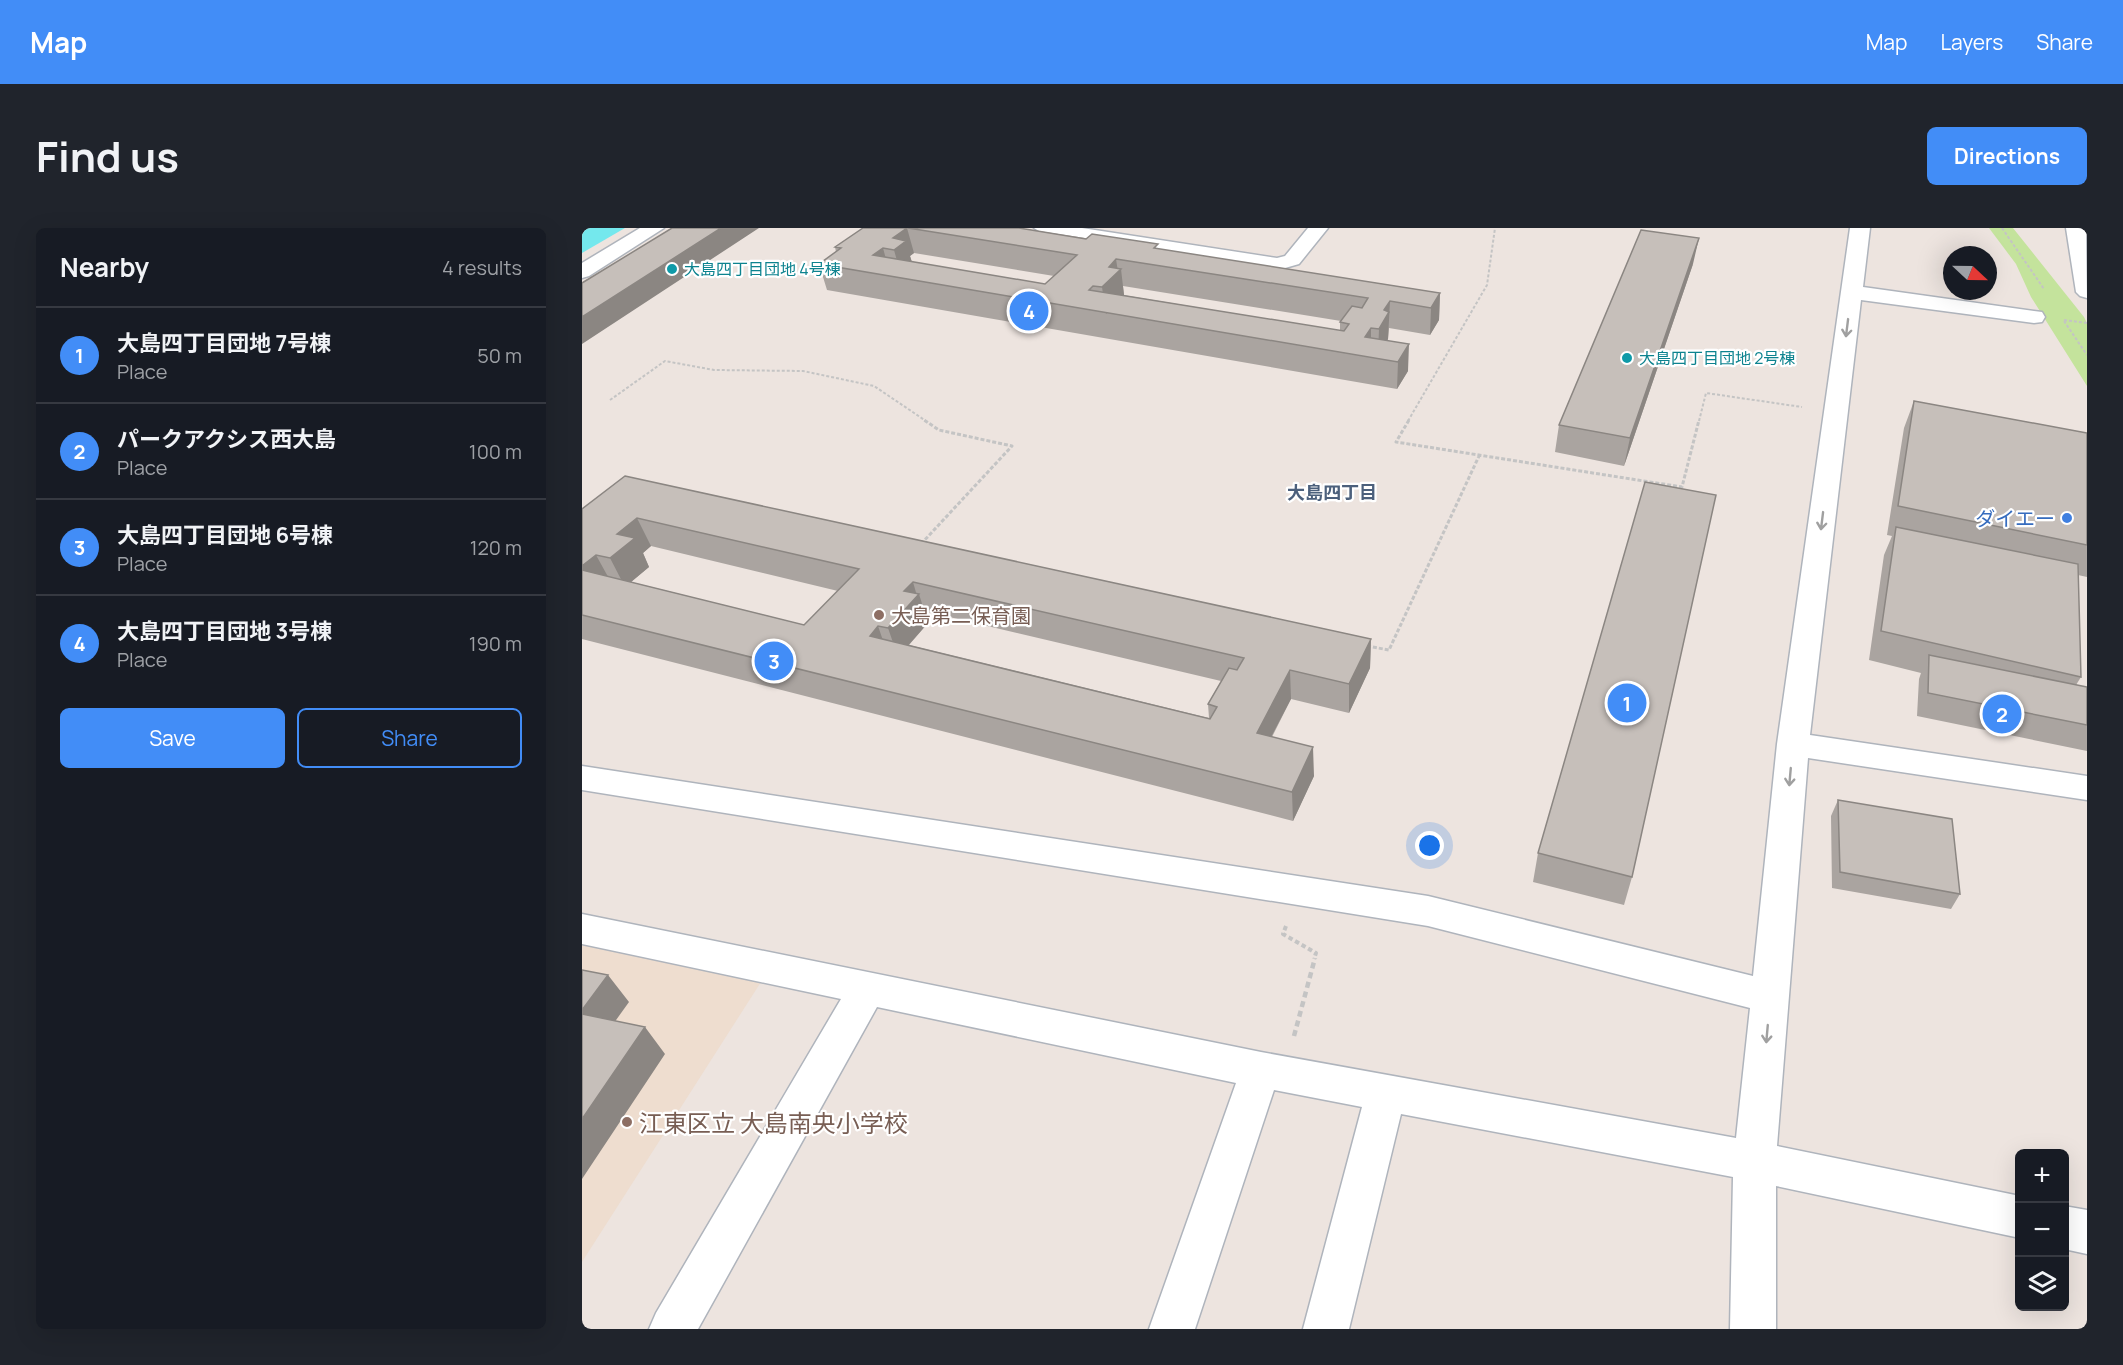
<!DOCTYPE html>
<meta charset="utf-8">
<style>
body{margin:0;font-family:Manrope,"Noto Sans JP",sans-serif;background:#20242c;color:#f1f3f6}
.controls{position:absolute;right:18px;bottom:18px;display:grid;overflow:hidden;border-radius:9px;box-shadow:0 6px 24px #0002}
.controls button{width:54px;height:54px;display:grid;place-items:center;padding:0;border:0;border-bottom:2px solid #363941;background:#171b24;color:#f1f3f6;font:30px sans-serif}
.compass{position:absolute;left:1361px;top:18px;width:54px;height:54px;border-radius:50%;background:#171b24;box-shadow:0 6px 24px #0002;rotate:112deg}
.you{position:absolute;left:848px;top:618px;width:21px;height:21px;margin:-15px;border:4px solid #fff;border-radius:50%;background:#1a73e8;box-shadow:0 0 0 9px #1a73e833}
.badge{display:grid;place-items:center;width:39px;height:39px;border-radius:50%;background:#428df7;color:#fff;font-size:20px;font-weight:700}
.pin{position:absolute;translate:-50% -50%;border:3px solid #fff;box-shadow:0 2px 6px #0006}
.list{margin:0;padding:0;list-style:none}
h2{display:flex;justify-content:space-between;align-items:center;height:78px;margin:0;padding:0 24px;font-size:26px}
h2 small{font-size:20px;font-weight:400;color:#9ea1a6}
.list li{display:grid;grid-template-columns:39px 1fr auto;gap:18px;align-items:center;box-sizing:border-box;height:96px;padding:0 24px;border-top:2px solid #363941}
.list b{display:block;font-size:22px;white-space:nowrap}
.list p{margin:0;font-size:20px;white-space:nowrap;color:#9ea1a6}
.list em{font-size:20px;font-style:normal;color:#9ea1a6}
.actions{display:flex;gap:12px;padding:18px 24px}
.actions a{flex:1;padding:14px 0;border:2px solid #428df7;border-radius:9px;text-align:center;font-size:21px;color:#428df7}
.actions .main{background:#428df7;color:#fff}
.icon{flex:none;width:33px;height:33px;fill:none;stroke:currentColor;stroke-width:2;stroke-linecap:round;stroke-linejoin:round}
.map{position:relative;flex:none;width:1505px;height:1101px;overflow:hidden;border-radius:9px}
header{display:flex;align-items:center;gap:36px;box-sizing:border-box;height:84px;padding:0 30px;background:#428df7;color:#fff}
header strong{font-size:28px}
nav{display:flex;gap:33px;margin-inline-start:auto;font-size:21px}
.intro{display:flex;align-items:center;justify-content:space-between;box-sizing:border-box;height:144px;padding:0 36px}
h1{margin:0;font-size:42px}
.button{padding:15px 27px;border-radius:9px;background:#428df7;color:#fff;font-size:21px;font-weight:700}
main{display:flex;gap:36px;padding:0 36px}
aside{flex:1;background:#171b24;border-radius:9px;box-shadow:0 6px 24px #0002}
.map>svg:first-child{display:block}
</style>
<header>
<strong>Map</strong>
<nav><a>Map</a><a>Layers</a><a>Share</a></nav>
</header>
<div class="intro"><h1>Find us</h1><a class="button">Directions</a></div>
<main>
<aside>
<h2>Nearby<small>4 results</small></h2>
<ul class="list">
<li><span class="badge">1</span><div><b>大島四丁目団地 7号棟</b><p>Place</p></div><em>50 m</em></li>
<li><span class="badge">2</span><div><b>パークアクシス西大島</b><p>Place</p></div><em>100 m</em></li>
<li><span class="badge">3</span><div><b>大島四丁目団地 6号棟</b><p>Place</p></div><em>120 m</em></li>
<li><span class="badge">4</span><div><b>大島四丁目団地 3号棟</b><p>Place</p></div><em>190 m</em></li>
</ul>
<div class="actions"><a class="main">Save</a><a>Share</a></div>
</aside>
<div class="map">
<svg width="1505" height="1101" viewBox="0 0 1505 1101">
<rect width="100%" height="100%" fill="#ede4df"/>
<path fill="#eeddcf" d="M0,716l179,38 -179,280z"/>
<path fill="#c4e39c" d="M1407,0h24l71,89 3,6v63l-56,-89 -15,-33z"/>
<path fill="#74e8ed" d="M0,0h43l-43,25z"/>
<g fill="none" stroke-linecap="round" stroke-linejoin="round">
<defs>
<path id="minor" d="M58,0h24l-75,48 -7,2v-15z
M452,0h48l195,30 8,-2 23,-28h20l-29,36 -21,6 -234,-36z
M1268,0h20l-7,59 171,24 8,1 3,5 -3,5 -8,1 -173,-23 -51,435 277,41v24l-279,-42 -31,388 243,50v42l-244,-52v143h-46l3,-152 -332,-63 -52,215h-46l59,-222 -88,-17 -79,239h-46l87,-246 -359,-76 -179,322h-49l7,-16 185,-314 -259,-55v-30l679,138 475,86 14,-130 -322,-82 -846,-136v-24l846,130 325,80 24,-232z
M1484,0h20l1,70 -7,-2 -4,-4z
M1482,978l23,4v44l-23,-5z"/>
</defs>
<use href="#minor" stroke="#afb4bc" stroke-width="3"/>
<path stroke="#c4c4c4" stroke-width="2" stroke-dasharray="3 2" stroke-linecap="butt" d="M1420,0l42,61
M1482,92l23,3
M1482,93l23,34
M28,172l55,-39 49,9 89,1 71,15 52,35
M826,193l79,-136 8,-57
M1117,193l7,-28 96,14"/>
<path stroke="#c4c4c4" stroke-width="3" stroke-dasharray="4 2" stroke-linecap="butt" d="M827,192l-13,22 286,45 17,-67
M339,316l91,-98 -73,-16 -15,-10
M785,418l22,4 90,-194"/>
<path stroke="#c4c4c4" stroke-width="4" stroke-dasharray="4.5 3" stroke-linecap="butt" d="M704,698l-3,8 33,19 -2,6"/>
<path stroke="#c4c4c4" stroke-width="4.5" stroke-dasharray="6 4" stroke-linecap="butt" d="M712,808l21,-78"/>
<use href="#minor" fill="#fff" fill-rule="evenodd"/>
</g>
<path fill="#aaa4a0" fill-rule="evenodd" d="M281,0h156l139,21 282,44 -1,27 -9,15 -41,-7 -1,11 -1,2 21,30 -11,18 -570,-99 -8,-26 17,-12 -1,-5zM332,25l140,23 -9,8 -133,-22 -2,-6zM541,58l218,35 -1,1v9l-217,-36h1z
M1111,36l-69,202 -69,-14 4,-27z
M1332,173l173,32v144l-9,-2 3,102 -5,8 11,2v64l-170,-35 2,-37 2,-6 -52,-13 15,-105 8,-19 -5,-1 17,-107z
M43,248l746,163 -1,29 -21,45 -58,-14 -19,38 42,39 -21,45 -711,-182v-130zM69,318l187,45 -34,34 -173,-43 18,-15 -6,-14zM342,383l297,70 -13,23 1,14 -300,-73 19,-22z
M1256,572l122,94 -9,15 -119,-21 -1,-72z
M956,625l94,24 -8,28 -91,-23z"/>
<path fill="#8b8682" d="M139,0h38l-177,116v-27z
M325,0l7,25 -4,3 3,10 -12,9 -7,-25 -1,-12z
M1117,10l-6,26 -69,202 6,-28z
M301,20l7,26 -17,-19z
M534,31l2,13 3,-3 3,26 -18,19 -4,-27 7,-20z
M858,65l-1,27 -9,15 1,-27z
M808,73l-2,38 -10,17 1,-27 5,-19z
M789,100v27l-6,-18z
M827,116l-1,27 -11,18 1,-27z
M55,290l14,28 -8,7 6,14 -24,20 -15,-29 7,-24z
M14,327l16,29 -30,-8v-10z
M331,354l4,14 2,-2 9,29 -30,34 -10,-29 16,-37z
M296,398l10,29 -18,-19z
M789,411l-1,29 -21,45v-29z
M708,442l1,29 -33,63 -1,-29z
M731,519l1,29 -21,45 -1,-29z
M26,747l21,27 -28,39 -19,-24v-7z
M63,799l20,27 -83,125v-60z"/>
<path fill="#c6bfba" stroke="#8b8682" stroke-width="1.5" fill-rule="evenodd" d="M90,0h49l-139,89v-34z
M281,0h44l-14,10 13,3 -12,9 -11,-2 -10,7 172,29 32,-29 -169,-27h111l67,11 6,-5 66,10 -4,4 286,45 -9,15 -41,-7 -6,9 5,2 -10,17 -8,-1 -6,9 44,7 -11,18 -579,-98 22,-16 -6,-1zM534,31l252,39 -6,10 -10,-2 -12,16 9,2 -5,7 -255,-41 4,-4 9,1 19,-18 -12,-2z
M1059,2l58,8 -69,200 -71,-13z
M1332,173l173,32v112l-189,-39z
M43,248l746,163 -22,45 -59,-14 -33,63 56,14 -21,45 -710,-177v-45l222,55 55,-56 -222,-51 -20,16 18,4 -25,20 -14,-3 -14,11v-57zM331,354l331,76 -7,12 -8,-2 -21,36 9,3 -7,12 -340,-83 8,-10 10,2 31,-34 -15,-3z
M1063,254l71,13 -84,382 -94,-24z
M1314,299l182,37 3,113 -200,-46z
M1347,427l158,32v38l-159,-32z
M1256,572l114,19 8,75 -120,-22z
M0,742l26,5 -26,35z
M0,786l63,13 -63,92z"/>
<defs><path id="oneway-shaft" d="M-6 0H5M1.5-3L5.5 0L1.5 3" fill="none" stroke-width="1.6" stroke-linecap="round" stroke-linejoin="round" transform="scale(1.5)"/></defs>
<g stroke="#a0a0a0">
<use href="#oneway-shaft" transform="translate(1265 100) rotate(97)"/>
<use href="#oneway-shaft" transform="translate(1240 293) rotate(97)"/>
<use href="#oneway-shaft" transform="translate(1208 549) rotate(95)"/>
<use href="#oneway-shaft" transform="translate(1185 806) rotate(95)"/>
</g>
<g fill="#0f9aa8" stroke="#fff" stroke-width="2">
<circle cx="90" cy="41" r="6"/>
<circle cx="1045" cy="130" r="6"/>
</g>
<circle fill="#3f7fe0" stroke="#fff" stroke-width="2" cx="1485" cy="290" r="6"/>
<g fill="#8d6e63" stroke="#fff" stroke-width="2">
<circle cx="297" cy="387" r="6"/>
<circle cx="45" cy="894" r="6"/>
</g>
<g text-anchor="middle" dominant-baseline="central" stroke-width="4.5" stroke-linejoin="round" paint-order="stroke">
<g font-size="16" fill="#0d838f" stroke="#fff" text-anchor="start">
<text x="102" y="41">大島四丁目団地 4号棟</text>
<text x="1057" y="130">大島四丁目団地 2号棟</text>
</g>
<g font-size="18" font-weight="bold" fill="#4c607c" stroke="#fff">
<text x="750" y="264">大島四丁目</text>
</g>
<g font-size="20" fill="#366cbe" stroke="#fff" text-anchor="end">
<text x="1473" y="290">ダイエー</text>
</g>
<g font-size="20" fill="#785e54" stroke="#fff" text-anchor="start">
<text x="309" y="387">大島第二保育園</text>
</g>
<g font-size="24" fill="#785e54" stroke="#fff" text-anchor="start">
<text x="57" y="894">江東区立 大島南央小学校</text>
</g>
</g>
</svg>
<div class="controls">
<button>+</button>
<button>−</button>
<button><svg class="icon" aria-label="layers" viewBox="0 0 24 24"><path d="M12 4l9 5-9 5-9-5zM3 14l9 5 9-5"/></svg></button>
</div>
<svg class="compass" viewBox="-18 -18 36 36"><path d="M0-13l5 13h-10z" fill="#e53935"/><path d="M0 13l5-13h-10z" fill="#9ea1a6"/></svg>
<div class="you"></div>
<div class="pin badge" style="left:1045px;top:475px">1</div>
<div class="pin badge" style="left:1420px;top:486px">2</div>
<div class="pin badge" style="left:192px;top:433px">3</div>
<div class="pin badge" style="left:447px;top:83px">4</div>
</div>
</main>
